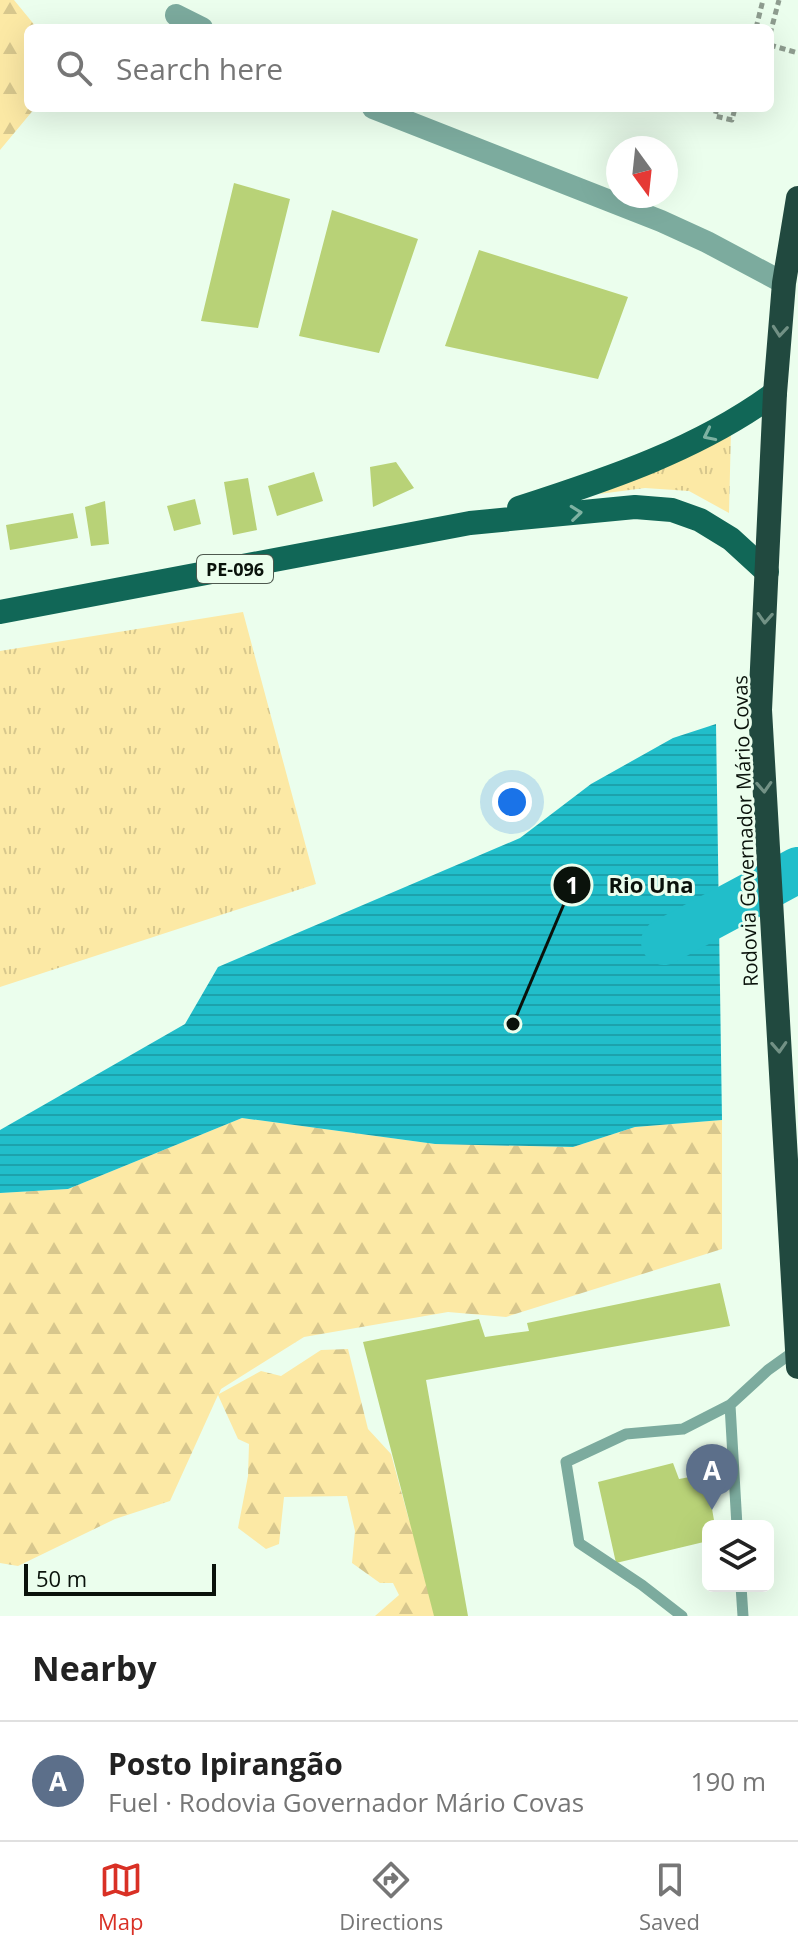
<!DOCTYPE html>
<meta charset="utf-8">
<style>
body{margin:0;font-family:"Open Sans",sans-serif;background:#f6f6f6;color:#222}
.controls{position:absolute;right:24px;bottom:24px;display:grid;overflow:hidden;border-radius:12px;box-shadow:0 8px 32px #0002}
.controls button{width:72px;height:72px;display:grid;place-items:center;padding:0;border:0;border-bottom:2px solid #e0e0e0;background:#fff;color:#222;font:40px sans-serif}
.compass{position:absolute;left:606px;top:136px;width:72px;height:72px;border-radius:50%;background:#fff;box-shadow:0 8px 32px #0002;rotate:165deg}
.scale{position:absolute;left:24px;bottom:20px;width:192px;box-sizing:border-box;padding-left:8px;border:4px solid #0a120b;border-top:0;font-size:22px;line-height:28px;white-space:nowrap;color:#0a120b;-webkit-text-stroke:6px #ebfeed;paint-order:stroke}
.you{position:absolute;left:512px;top:802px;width:28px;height:28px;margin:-20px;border:6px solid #fff;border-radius:50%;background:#1a73e8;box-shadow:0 0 0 12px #1a73e833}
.badge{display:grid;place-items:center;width:52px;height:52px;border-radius:50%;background:#d93025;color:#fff;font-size:26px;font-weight:700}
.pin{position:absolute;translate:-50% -66px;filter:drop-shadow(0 2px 4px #0008)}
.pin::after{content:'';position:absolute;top:42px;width:28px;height:24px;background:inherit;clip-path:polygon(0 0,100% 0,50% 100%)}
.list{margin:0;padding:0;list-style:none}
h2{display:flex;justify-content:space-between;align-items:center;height:104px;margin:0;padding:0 32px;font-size:34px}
h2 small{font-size:26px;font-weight:400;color:#767676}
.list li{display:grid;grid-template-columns:52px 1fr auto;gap:24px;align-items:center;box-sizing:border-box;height:120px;padding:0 32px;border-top:2px solid #e0e0e0}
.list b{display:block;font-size:30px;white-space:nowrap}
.list p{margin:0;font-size:26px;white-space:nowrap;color:#767676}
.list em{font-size:26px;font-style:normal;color:#767676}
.icon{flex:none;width:44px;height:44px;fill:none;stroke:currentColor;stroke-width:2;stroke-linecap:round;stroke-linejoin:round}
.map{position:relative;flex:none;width:798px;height:1616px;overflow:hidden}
.search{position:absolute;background:#fff;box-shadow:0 8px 32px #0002;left:24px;right:24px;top:24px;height:88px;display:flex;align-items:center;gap:20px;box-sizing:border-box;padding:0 28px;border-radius:12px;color:#767676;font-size:30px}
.sheet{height:224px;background:#fff}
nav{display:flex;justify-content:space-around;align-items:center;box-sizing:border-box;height:112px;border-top:2px solid #e0e0e0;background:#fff;font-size:22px;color:#767676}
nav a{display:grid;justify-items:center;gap:4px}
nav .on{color:#d93025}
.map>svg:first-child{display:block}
</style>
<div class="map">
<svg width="798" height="1616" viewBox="0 0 798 1616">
<defs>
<pattern id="grass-tufts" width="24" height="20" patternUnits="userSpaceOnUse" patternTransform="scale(2)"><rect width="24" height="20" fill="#fce9a5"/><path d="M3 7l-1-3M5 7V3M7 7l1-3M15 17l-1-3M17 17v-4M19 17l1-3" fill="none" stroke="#d7c78d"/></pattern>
<pattern id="forest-firs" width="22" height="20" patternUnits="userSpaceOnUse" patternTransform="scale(2)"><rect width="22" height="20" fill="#fce9a5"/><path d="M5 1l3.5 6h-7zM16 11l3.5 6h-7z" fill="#d7c78d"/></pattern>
<pattern id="water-rules" width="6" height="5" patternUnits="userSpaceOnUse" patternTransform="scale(2)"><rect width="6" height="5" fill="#21beca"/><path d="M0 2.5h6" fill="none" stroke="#1ca2ac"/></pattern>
</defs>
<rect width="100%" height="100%" fill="#ebfeed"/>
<path fill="url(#grass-tufts)" d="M731,430l-2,83 -40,-22 -44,-3 -46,6z
M243,612l73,272 -316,103v-336z"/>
<path fill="url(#forest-firs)" d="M0,0h14l23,28h-9v80h7l-35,42z
M242,1118l193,26 138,3 62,-20 87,-7v129l-216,68 -58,-5 -144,25 -83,52 -2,5 42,-23 20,5 40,-26 27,-1 20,80 23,25 18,66 17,17 -3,38 22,13 -3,28h-67l24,-21 -6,-12h-13l-28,-20 3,-32 -8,-35 -63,1 -5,47 -13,5 -28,-21 10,-52 1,-32 -11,-5 -20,-44 -48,106 -55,18 -97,47 -18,-3v-370l68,-4z"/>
<path fill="url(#water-rules)" d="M716,724l6,396 -87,7 -62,20 -138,-3 -193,-26 -174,71 -68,4v-63l185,-106 33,-57 302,-129 71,-54 82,-46z"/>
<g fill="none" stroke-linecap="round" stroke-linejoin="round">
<path stroke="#21beca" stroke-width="46" d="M664,942l134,-72"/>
</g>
<path fill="#b8d277" d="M234,183l56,16 -32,129 -57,-7z
M332,210l86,29 -39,114 -80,-17z
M479,250l149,47 -30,82 -153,-33z
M396,462l18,26 -41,19 -3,-40z
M314,472l9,29 -46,15 -9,-30z
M248,478l9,52 -24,5 -9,-53z
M195,499l6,25 -27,7 -7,-25z
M105,501l4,43 -18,2 -6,-39z
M73,513l5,25 -68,12 -4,-25z
M720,1283l10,43 -304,54 42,236h-34l-71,-274 116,-23 6,18 44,-6 -2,-8z
M673,1463l6,16 27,-5 9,52h-7v15l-92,22 -18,-81z"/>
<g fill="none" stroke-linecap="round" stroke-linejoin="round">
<path stroke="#8e9c8f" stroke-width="5" stroke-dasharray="6 4" stroke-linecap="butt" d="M756,28l7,-28
M770,34l9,-34
M770,45l28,8
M717,108l-2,8 17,4 3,-12"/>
<path stroke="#7cab9e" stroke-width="11" d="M730,1405l7,121
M741,1586l2,30
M682,1616l-40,-31 -63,-42 -13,-81 60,-28 57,-5 47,-24 38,-35 28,-20"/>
<path stroke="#7cab9e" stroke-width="22" d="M176,15l26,13
M373,108l288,113 46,21 77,41"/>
<path stroke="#116757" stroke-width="24" d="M519,508c90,-29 180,-59 256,-115
M0,612l470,-89 165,-16 37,3 28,10 31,19 36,33"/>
<path stroke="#21493f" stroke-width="24" d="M798,198l-14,85 -9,110 -15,317 38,657"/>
</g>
<defs><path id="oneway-chevron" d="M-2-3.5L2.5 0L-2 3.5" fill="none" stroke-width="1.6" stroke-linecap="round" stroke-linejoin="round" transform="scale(2)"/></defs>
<g stroke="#729185">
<use href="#oneway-chevron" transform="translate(780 331) rotate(95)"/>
<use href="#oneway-chevron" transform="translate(765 618) rotate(93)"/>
<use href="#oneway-chevron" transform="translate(764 787) rotate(87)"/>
<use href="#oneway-chevron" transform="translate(779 1047) rotate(87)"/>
</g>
<g stroke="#7eb2a2">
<use href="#oneway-chevron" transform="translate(709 435) rotate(154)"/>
<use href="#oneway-chevron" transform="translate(576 513) rotate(-6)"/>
</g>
<g text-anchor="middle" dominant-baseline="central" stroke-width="6" stroke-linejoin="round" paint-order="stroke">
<rect fill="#ebfeed" stroke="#4e594f" stroke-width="2" x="197" y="555" width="76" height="28" rx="6"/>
<g font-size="18" font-weight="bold" fill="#0a120b">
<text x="235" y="569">PE-096</text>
</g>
<g font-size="20" fill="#0a120b" stroke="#ebfeed">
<text transform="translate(745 831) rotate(-92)">Rodovia Governador Mário Covas</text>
</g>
</g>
<path fill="none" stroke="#0a120b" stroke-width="3" d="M513 1024L572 885"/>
<g fill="#0a120b" stroke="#ebfeed" stroke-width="3">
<circle cx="513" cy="1024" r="8"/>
<circle cx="572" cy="885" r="20"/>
</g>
<g font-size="24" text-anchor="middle" font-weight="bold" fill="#fff">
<text x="572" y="894">1</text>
</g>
<g font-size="22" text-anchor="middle" font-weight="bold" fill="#0a120b" stroke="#ebfeed" stroke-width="6" stroke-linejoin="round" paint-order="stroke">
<text x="651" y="893">Rio Una</text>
</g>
</svg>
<div class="controls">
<button><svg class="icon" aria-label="layers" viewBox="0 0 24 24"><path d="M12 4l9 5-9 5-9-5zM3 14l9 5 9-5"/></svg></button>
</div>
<svg class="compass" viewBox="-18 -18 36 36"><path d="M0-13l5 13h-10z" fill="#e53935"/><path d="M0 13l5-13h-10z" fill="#767676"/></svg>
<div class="scale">50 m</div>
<div class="you"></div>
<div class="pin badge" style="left:712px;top:1510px;background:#5c6f8a">A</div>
<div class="search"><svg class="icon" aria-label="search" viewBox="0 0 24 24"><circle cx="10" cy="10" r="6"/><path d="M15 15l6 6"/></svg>Search here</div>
</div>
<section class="sheet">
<h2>Nearby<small></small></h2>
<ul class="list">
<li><span class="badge" style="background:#5c6f8a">A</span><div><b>Posto Ipirangão</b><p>Fuel · Rodovia Governador Mário Covas</p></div><em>190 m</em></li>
</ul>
</section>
<nav>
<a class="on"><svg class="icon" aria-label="map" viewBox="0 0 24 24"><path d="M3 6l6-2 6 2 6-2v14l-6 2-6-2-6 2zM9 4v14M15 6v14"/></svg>Map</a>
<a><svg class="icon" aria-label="directions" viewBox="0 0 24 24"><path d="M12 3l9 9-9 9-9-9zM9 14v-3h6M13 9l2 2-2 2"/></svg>Directions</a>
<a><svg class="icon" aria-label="saved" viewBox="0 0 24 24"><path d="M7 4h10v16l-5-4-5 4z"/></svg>Saved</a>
</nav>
